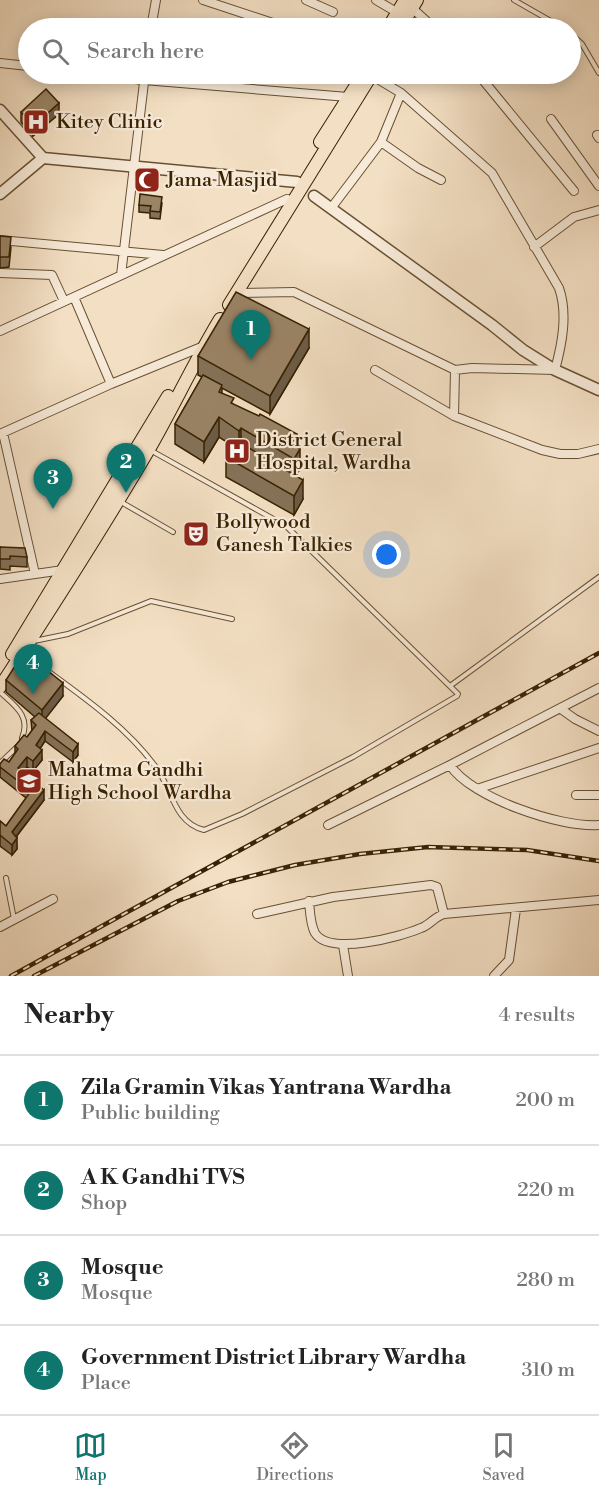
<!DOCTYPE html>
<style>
body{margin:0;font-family:"Libre Bodoni",serif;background:#f6f6f6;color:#222}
.you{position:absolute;left:387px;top:555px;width:21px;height:21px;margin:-15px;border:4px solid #fff;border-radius:50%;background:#1a73e8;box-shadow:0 0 0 9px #1a73e833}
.badge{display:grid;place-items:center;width:39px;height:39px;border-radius:50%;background:#0f766e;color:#fff;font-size:20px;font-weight:700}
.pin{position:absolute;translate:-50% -50px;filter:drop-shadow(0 2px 3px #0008)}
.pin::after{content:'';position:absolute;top:32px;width:21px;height:18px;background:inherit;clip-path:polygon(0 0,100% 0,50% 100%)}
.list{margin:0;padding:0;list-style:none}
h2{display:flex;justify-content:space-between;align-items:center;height:78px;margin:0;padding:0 24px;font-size:26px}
h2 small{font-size:20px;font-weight:400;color:#767676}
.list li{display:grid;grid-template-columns:39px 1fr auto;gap:18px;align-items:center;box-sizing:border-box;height:90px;padding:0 24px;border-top:2px solid #e0e0e0}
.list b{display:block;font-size:22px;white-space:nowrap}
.list p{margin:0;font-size:20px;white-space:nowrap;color:#767676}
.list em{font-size:20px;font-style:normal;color:#767676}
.icon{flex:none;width:33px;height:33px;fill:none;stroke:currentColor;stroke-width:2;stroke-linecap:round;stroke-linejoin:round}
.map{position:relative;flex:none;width:599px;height:976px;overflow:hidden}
.search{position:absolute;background:#fff;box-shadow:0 3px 15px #0003;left:18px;right:18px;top:18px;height:66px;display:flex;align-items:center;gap:15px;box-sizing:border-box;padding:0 21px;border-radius:33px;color:#767676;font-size:22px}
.sheet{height:438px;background:#fff}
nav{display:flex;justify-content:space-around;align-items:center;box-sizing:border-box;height:84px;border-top:2px solid #e0e0e0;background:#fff;font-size:16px;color:#767676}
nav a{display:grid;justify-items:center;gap:3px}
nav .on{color:#0f766e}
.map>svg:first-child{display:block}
</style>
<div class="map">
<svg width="599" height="976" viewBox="0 0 599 976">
<rect width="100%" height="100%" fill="#f3dfc3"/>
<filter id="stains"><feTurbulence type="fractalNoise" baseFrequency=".00333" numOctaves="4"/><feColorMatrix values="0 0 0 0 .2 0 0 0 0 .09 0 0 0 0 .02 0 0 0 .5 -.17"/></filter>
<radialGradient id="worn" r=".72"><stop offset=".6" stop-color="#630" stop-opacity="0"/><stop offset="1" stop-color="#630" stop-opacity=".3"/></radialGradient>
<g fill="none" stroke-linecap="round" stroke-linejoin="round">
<defs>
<path id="service" d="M514,0l49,28
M570,33l12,11 17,29
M121,502l52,30
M34,641l34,-7 83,-33 81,18
M45,669c40,29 84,60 113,101 14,21 17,53 46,60l38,-16 111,-57 104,-61 1,-2 -172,-168 -136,-76
M450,686l149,-109
M0,692c15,14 31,24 22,46
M0,763l17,-16
M6,878l8,41"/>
<path id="minor" d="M203,0l85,28
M306,0l27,12
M376,0l22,13
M412,8l22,20
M151,28l5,-28
M0,63l28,3
M88,74l56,6 204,17
M478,74l96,117
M371,75l30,18 91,80 67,115c9,26 3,56 -4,82l-83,-2 -17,2 -1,46
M551,119l48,67
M597,135l2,3
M381,142l37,26 23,12
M332,207l49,-65 20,-49
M0,240l163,15
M534,247l40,-30 25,-7
M0,273l52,2 12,26
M121,275l24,-201
M237,293l57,-1 161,78
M74,297l37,87
M0,331l287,-132
M375,370l79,46 88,34 18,4h18l21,-5
M3,433l32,141
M0,434l111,-50 93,-38
M0,579l63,-9
M561,709l14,10 24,12
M450,765c21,33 111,63 149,60
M477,789l122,-41
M576,795h23
M328,825l122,-60 149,-77
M309,901c1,10 1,23 6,32 14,23 85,4 106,-5 9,-3 13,-11 23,-14l155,-14
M257,914l76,-17 98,-12 6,2 7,27
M0,927l53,-28
M343,945l5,31
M494,976l15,-16 7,-51"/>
<path id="tertiary" d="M0,110l43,48
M0,194l43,-36 254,24
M314,196l178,129 31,25 32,20 44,20"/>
<path id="primary" d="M388,28l17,-28
M400,28l17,-28
M320,142l42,-66
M229,305l143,-231
M12,654l156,-258
M0,687c51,-78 101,-156 148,-236 25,-43 46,-89 72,-132"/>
</defs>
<use href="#service" stroke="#685132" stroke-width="6"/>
<use href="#minor" stroke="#685132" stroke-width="10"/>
<use href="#tertiary" stroke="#685132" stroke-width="13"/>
<use href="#primary" stroke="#392201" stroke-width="14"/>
<use href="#service" stroke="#f7ead8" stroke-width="4"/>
<use href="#minor" stroke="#f7ead8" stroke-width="8"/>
<use href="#tertiary" stroke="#f7ead8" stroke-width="10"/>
<use href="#primary" stroke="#f3dfc3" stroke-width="12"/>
<defs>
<path id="rail" d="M11,976l588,-323
M34,976l144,-75 50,-19 67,-17 65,-11 68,-7 99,3 72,11"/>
</defs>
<use href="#rail" stroke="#392201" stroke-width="4.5"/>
<use href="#rail" stroke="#f7ead8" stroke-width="2" stroke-dasharray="7" stroke-linecap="butt"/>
</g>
<path fill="#847258" stroke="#392201" stroke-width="1.5" d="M21,112l38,2 -26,22 -12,-14z
M162,203l-2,16 -10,-1v-5l-11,-1v-7z
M0,236l11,11 -2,20 -9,1z
M309,348l-39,66 -48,-26v6l12,11 63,42 3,22 -4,6 7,24 -9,16 -68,-38v-20l7,-11 -14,-9 -15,25 -29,-18v-20l27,-47 -4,-2v-19z
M0,547l27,10v10l-17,-1v4l-10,-1z
M6,680l57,16 -18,22 33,37 -5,7 -28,-21 -5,7 2,12 -9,11 -6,-4 -4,5 21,28 -28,37 1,12 -5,6 -12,-9v-25l6,5 20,-28 -26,-21v-13l9,-2 6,-8v-8l12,-9 5,-6 -1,-11 4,-3 -29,-25z"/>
<path fill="#6c5c47" stroke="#392201" stroke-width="1.5" d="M59,103v11l-26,22v-10z
M309,329v19l-39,66v-18z
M219,417v20l-15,25v-20z
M241,428v20l-2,2v-19z
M297,434v19l3,-4v20l-6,9v-19l-2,-15z
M303,480v19l-9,16v-19z
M63,683v13l-21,27v-13z
M45,731v10l-9,14v-10z
M78,744v11l-5,7v-10z
M42,750v10l-9,11v-10z
M27,757v10l-9,12v-11z
M44,790v10l-32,42v-10z
M17,838v11l-5,6v-10z"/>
<path fill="#9a8466" stroke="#392201" stroke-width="1.5" d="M46,89l13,14 -26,23 -12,-14z
M140,194l22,3 -2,15 -10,-1 1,-5 -12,-1z
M0,236l11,1 -2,20h-9z
M236,292l73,37 -39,67 -72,-40z
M203,375l19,10 -3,7 15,6 -3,5 28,13 1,-2 37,20 -5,10 8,5 -6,10 -53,-31 -2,3 -20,-14 -15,25 -29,-18z
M237,441l66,39 -9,16 -68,-39z
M0,547l25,1 2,9 -17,-1v3h-10z
M24,652l39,31 -21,27 -36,-30z
M39,713l39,31 -5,8 -28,-21 -9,14 6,5 -9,11 -6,-4 -9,11 26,22 -32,42 5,6 -5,7 -12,-10v-14l6,5 25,-35 -31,-24v-3l4,-5 5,3 9,-13 -3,-3 9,-11 3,2 9,-12 -5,-5z"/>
<defs>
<symbol id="hospital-square" viewBox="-11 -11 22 22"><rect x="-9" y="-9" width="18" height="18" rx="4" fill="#8f2418" stroke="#f7ead8"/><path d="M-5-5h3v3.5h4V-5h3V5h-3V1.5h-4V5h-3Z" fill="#fff"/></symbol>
<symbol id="mosque-square" viewBox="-11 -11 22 22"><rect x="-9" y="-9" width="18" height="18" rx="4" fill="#8f2418" stroke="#f7ead8"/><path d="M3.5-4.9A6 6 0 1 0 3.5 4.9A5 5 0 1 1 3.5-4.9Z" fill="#fff"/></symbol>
<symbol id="theatre-square" viewBox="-11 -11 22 22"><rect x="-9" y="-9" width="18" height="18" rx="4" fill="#8f2418" stroke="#f7ead8"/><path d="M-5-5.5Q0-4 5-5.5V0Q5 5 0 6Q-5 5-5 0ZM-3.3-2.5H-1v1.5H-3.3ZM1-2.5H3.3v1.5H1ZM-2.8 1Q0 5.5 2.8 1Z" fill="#fff"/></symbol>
<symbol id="school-square" viewBox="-11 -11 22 22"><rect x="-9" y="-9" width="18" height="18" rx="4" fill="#8f2418" stroke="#f7ead8"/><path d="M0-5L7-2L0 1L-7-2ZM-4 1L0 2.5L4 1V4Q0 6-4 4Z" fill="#fff"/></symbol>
</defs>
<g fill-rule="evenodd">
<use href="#hospital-square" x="21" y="107" width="30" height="30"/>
<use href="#mosque-square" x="132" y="165" width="30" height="30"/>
<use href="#hospital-square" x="222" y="436" width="30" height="30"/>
<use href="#theatre-square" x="181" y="519" width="30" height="30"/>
<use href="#school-square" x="14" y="766" width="30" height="30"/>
</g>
<g text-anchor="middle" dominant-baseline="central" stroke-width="4.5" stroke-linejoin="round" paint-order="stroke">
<g font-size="20" fill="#392201" stroke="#f7ead8" text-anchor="start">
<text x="56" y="122">Kitey Clinic</text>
<text x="166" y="180">Jama Masjid</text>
<text x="256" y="440">District General<tspan x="256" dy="23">Hospital, Wardha</tspan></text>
<text x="216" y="522">Bollywood<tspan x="216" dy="23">Ganesh Talkies</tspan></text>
<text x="48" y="770">Mahatma Gandhi<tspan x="48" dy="23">High School Wardha</tspan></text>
</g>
</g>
<rect width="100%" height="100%" filter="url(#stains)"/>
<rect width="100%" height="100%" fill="url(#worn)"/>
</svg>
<div class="you"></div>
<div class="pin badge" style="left:251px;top:360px">1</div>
<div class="pin badge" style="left:126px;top:493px">2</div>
<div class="pin badge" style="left:53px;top:509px">3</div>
<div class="pin badge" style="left:33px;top:694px">4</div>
<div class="search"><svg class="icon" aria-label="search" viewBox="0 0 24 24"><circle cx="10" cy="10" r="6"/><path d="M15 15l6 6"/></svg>Search here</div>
</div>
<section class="sheet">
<h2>Nearby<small>4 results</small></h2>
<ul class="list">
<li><span class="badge">1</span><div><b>Zila Gramin Vikas Yantrana Wardha</b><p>Public building</p></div><em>200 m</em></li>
<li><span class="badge">2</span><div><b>A K Gandhi TVS</b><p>Shop</p></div><em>220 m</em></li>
<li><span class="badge">3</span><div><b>Mosque</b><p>Mosque</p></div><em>280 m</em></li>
<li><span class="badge">4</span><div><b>Government District Library Wardha</b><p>Place</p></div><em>310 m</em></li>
</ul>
</section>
<nav>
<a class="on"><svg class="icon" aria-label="map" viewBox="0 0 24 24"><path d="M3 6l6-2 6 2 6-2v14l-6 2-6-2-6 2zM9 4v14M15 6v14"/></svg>Map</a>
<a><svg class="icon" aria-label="directions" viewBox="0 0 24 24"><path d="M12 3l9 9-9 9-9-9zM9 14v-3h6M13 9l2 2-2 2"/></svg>Directions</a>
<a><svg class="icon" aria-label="saved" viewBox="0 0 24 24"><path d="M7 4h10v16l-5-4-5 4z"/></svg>Saved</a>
</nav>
